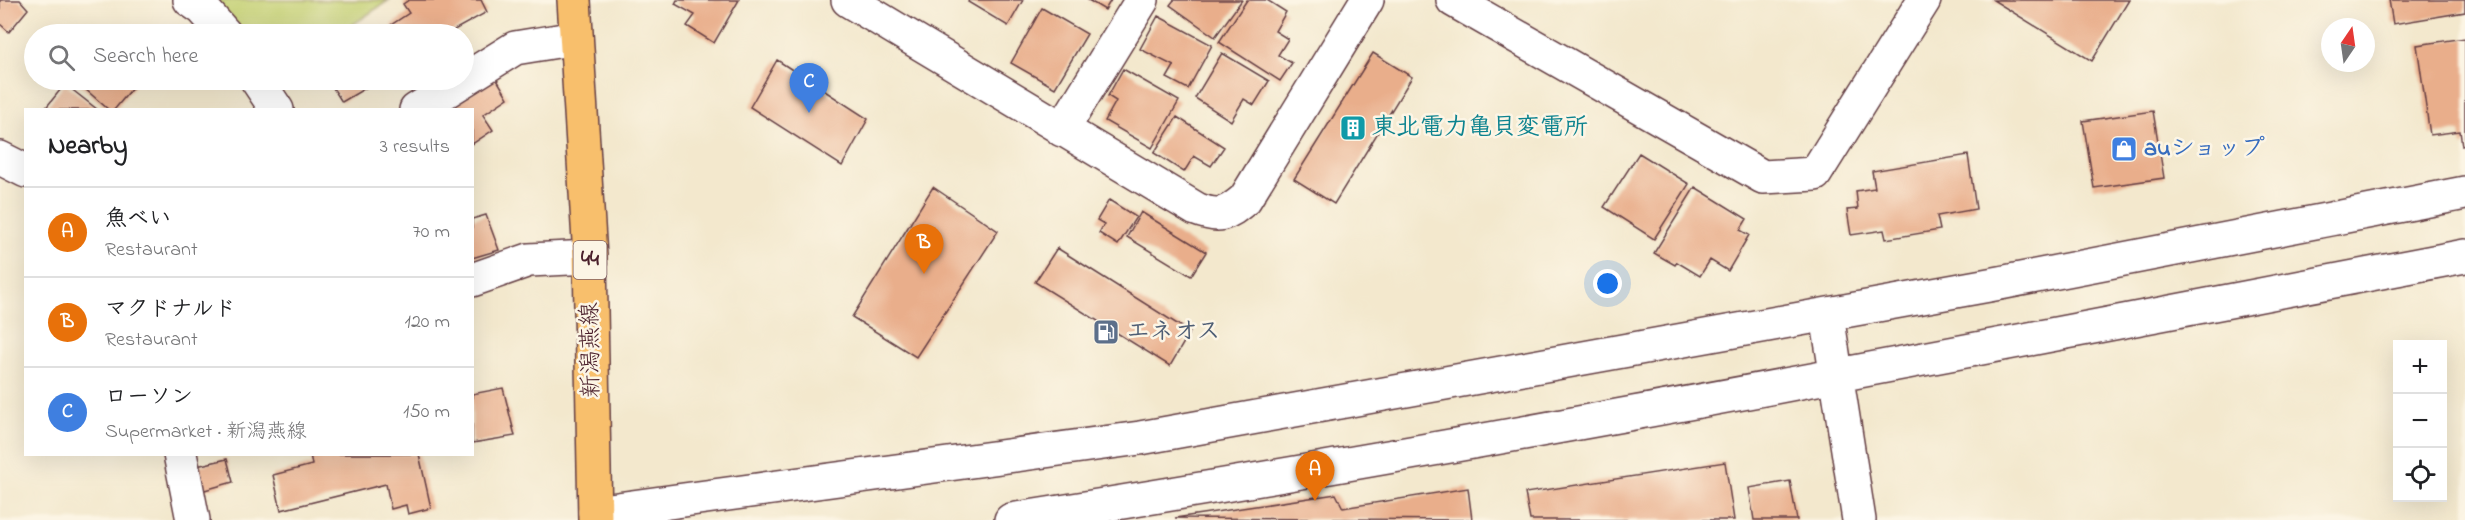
<!DOCTYPE html>
<meta charset="utf-8">
<style>
body{margin:0;font-family:"Indie Flower","Klee One",sans-serif;background:#f6f6f6;color:#202124}
.controls{position:absolute;right:18px;bottom:18px;display:grid;overflow:hidden;border-radius:0px;box-shadow:0 6px 24px #0002}
.controls button{width:54px;height:54px;display:grid;place-items:center;padding:0;border:0;border-bottom:2px solid #e0e0e0;background:#fff;color:#202124;font:30px sans-serif}
.compass{position:absolute;left:2321px;top:18px;width:54px;height:54px;border-radius:50%;background:#fff;box-shadow:0 6px 24px #0002;rotate:13deg}
.you{position:absolute;left:1608px;top:284px;width:21px;height:21px;margin:-15px;border:4px solid #fff;border-radius:50%;background:#1a73e8;box-shadow:0 0 0 9px #1a73e833}
.badge{display:grid;place-items:center;width:39px;height:39px;border-radius:50%;background:#1f6fb2;color:#fff;font-size:20px;font-weight:700}
.pin{position:absolute;translate:-50% -50px;filter:drop-shadow(0 2px 3px #0008)}
.pin::after{content:'';position:absolute;top:32px;width:21px;height:18px;background:inherit;clip-path:polygon(0 0,100% 0,50% 100%)}
.list{margin:0;padding:0;list-style:none}
h2{display:flex;justify-content:space-between;align-items:center;height:78px;margin:0;padding:0 24px;font-size:26px}
h2 small{font-size:20px;font-weight:400;color:#757577}
.list li{display:grid;grid-template-columns:39px 1fr auto;gap:18px;align-items:center;box-sizing:border-box;height:90px;padding:0 24px;border-top:2px solid #e0e0e0}
.list b{display:block;font-size:22px;white-space:nowrap}
.list p{margin:0;font-size:20px;white-space:nowrap;color:#757577}
.list em{font-size:20px;font-style:normal;color:#757577}
.icon{flex:none;width:33px;height:33px;fill:none;stroke:currentColor;stroke-width:2;stroke-linecap:round;stroke-linejoin:round}
.map{position:relative;flex:none;width:2465px;height:520px;overflow:hidden}
.search{position:absolute;background:#fff;box-shadow:0 6px 24px #0002;left:24px;top:24px;width:450px;height:66px;display:flex;align-items:center;gap:15px;box-sizing:border-box;padding:0 21px;border-radius:33px;color:#757577;font-size:22px}
.panel{position:absolute;background:#fff;box-shadow:0 6px 24px #0002;left:24px;top:108px;width:450px;height:348px;border-radius:0px}
.map>svg:first-child{display:block}
</style>
<div class="map">
<svg width="2465" height="520" viewBox="0 0 2465 520">
<rect width="100%" height="100%" fill="#fcf5e5"/>
<filter id="ink" filterUnits="userSpaceOnUse"><feTurbulence type="fractalNoise" baseFrequency=".0167" numOctaves="2"/><feDisplacementMap in="SourceGraphic" scale="12" xChannelSelector="R" yChannelSelector="G"/><feConvolveMatrix kernelMatrix="1 2 1 2 8 2 1 2 1" color-interpolation-filters="sRGB"/></filter>
<filter id="wash" filterUnits="userSpaceOnUse"><feTurbulence type="fractalNoise" baseFrequency=".008" numOctaves="4" result="noise"/><feDisplacementMap in="SourceGraphic" scale="24" xChannelSelector="R" yChannelSelector="G"/><feGaussianBlur stdDeviation="1.35" result="paint"/><feColorMatrix in="noise" values="0 0 0 0 0 0 0 0 0 0 0 0 0 0 0 0 0 1.4 0 .05"/><feComposite in="paint" operator="in"/></filter>
<g filter="url(#wash)">
<rect width="100%" height="100%" fill="#f3e8cd"/>
<path fill="#c2cf71" stroke="#86774e" stroke-width="1.5" d="M195,0h194l-50,34h-112z"/>
<g id="blocks">
<path fill="#e9ae8b" d="M0,0h20l8,9 -19,23 -9,-8z
M409,0h72l6,12 -40,22h-49l-7,-9 18,-12 -6,-9z
M677,0h62l-25,43 -27,-17 8,-11 -20,-11z
M969,0h54l-15,26 -40,-24z
M1088,0h23l-6,10z
M1174,0h68l-27,37 -45,-32z
M1247,0h20l19,12 -11,19 13,8 -10,16 14,8 -12,18 -61,-39z
M1993,0h136l-37,61z
M2389,0h76v12l-72,12z
M1042,8l45,26 -32,54 -44,-25z
M1158,16l54,29 -24,44 -21,-11 7,-12 -34,-17z
M2465,38v107l-3,1 -2,-15 -30,4 -13,-90z
M1222,53l47,28 -15,24 -10,-6 -13,22 -36,-23z
M1373,53l39,24 -78,127 -40,-25z
M777,60l91,59 -26,47 -92,-59z
M1123,69l56,32 -27,47 -47,-27 11,-20 -8,-5z
M496,78l12,20 -25,17 10,15 -21,14v-34h-27z
M75,80h64l-25,30h-5z
M328,80h51l-37,22z
M65,84l33,26h-54z
M2153,111l11,67 -70,10 -11,-67z
M1177,117l47,30 -13,19 -17,-10 -10,16 -30,-19z
M1639,153l50,31 -35,55 -50,-32z
M1968,155l8,54 -39,7 3,14 -54,9 -2,-9 -33,5 -4,-25 11,-1 -2,-18 19,-3 -3,-17z
M933,187l65,44 -82,126 -64,-40z
M1695,187l52,32 -7,11 9,5 -21,36 -18,-11 -10,16 -23,-14 -2,3 -21,-12z
M1109,200l27,17 -18,28 -19,-12 5,-9 -7,-4z
M1141,212l65,40 -15,24 -64,-39z
M486,215l13,35 -27,8v-39z
M1057,248l133,84 -20,34 -135,-84z
M503,388l12,48 -43,7v-49z
M310,454h109l12,54 -23,6 -2,-9 -15,4 -5,-25 -105,26 -8,-35 39,-10z
M227,459l6,23 -39,11 -6,-25z
M1725,462l9,58h-204l-5,-27z
M1790,481l7,39h-43l-5,-32z
M1468,488l4,32 -297,-2 161,-24 7,14z"/>
</g>
</g>
<g filter="url(#ink)">
<use href="#blocks" fill-opacity="0" stroke="#633d43" stroke-width="1.5"/>
<g fill="none" stroke-linecap="round" stroke-linejoin="round">
<defs>
<path id="minor" d="M190,0l13,9 22,25
M848,0l348,209c23,9 30,6 49,-10l122,-199
M1453,0l310,177 52,-3 109,-174
M257,80l20,30
M416,110l99,-62 61,-10
M1062,130l80,-130
M0,158l26,13
M472,280l57,-20 61,-3
M180,454l13,66"/>
<path id="tertiary" d="M1827,315l32,205
M595,512l545,-74 860,-155 465,-90
M1011,520c487,-77 970,-172 1454,-264"/>
<path id="primary" d="M574,0l16,257 5,263"/>
</defs>
<use href="#minor" stroke="#633d43" stroke-width="36"/>
<use href="#tertiary" stroke="#633d43" stroke-width="36"/>
<use href="#primary" stroke="#633d43" stroke-width="36"/>
<use href="#minor" stroke="#fff" stroke-width="33"/>
<use href="#tertiary" stroke="#fff" stroke-width="33"/>
<use href="#primary" stroke="#f8bf6c" stroke-width="33"/>
</g>
</g>
<defs>
<symbol id="building-square" viewBox="-11 -11 22 22"><rect x="-9" y="-9" width="18" height="18" rx="4" fill="#0f9aa8" stroke="#fcf5e5"/><path d="M-4-6H4V6H1V3H-1V6H-4ZM-2.5-4.3h1.7v1.8h-1.7ZM.8-4.3h1.7v1.8H.8ZM-2.5-1h1.7V.8h-1.7ZM.8-1h1.7V.8H.8Z" fill="#fff"/></symbol>
<symbol id="shop-square" viewBox="-11 -11 22 22"><rect x="-9" y="-9" width="18" height="18" rx="4" fill="#3f7fe0" stroke="#fcf5e5"/><path d="M-5-2.5h2.3a2.7 3.5 0 0 1 5.4 0H5L5.5 6h-11ZM-1.5-2.5h3a1.5 2.3 0 0 0-3 0Z" fill="#fff"/></symbol>
<symbol id="fuel-square" viewBox="-11 -11 22 22"><rect x="-9" y="-9" width="18" height="18" rx="4" fill="#5c6f8a" stroke="#fcf5e5"/><path d="M-5.5-6h7V0h2V4h1.3V-2.5L3-4.5l.8-.8L6-3V5H2.5V1h-1V6h-7ZM-4.2-4.7v3.2H.2V-4.7Z" fill="#fff"/></symbol>
</defs>
<g fill-rule="evenodd">
<use href="#building-square" x="1338" y="113" width="30" height="30"/>
<use href="#shop-square" x="2109" y="134" width="30" height="30"/>
<use href="#fuel-square" x="1091" y="317" width="30" height="30"/>
</g>
<g text-anchor="middle" dominant-baseline="central" stroke-width="5" stroke-linejoin="round" paint-order="stroke">
<rect fill="#fcf5e5" stroke="#7f5f63" stroke-width="1.5" x="573.5" y="241" width="33" height="38" rx="4.5"/>
<g font-size="22" font-weight="bold" fill="#4a1f2b">
<text x="590" y="260">44</text>
</g>
<g font-size="24" font-weight="bold" fill="#0d838f" stroke="#fcf5e5" text-anchor="start">
<text x="1372" y="128">東北電力亀貝変電所</text>
</g>
<g font-size="24" font-weight="bold" fill="#366cbe" stroke="#fcf5e5" text-anchor="start">
<text x="2144" y="149">auショップ</text>
</g>
<g font-size="24" font-weight="bold" fill="#4e5e75" stroke="#fcf5e5" text-anchor="start">
<text x="1126" y="332">エネオス</text>
</g>
<g font-size="24" fill="#4a1f2b" stroke="#fcf5e5">
<text transform="translate(592 350) rotate(-91)">新潟燕線</text>
</g>
</g>
</svg>
<div class="controls">
<button>+</button>
<button>−</button>
<button><svg class="icon" aria-label="locate" viewBox="0 0 24 24"><circle cx="12" cy="12" r="6"/><path d="M12 2v4M12 18v4M2 12h4M18 12h4"/></svg></button>
</div>
<svg class="compass" viewBox="-18 -18 36 36"><path d="M0-13l5 13h-10z" fill="#e53935"/><path d="M0 13l5-13h-10z" fill="#757577"/></svg>
<div class="you"></div>
<div class="pin badge" style="left:1315px;top:501px;background:#e8710a">A</div>
<div class="pin badge" style="left:924px;top:274px;background:#e8710a">B</div>
<div class="pin badge" style="left:809px;top:113px;background:#3f7fe0">C</div>
<div class="search"><svg class="icon" aria-label="search" viewBox="0 0 24 24"><circle cx="10" cy="10" r="6"/><path d="M15 15l6 6"/></svg>Search here</div>
<section class="panel">
<h2>Nearby<small>3 results</small></h2>
<ul class="list">
<li><span class="badge" style="background:#e8710a">A</span><div><b>魚べい</b><p>Restaurant</p></div><em>70 m</em></li>
<li><span class="badge" style="background:#e8710a">B</span><div><b>マクドナルド</b><p>Restaurant</p></div><em>120 m</em></li>
<li><span class="badge" style="background:#3f7fe0">C</span><div><b>ローソン</b><p>Supermarket · 新潟燕線</p></div><em>150 m</em></li>
</ul>
</section>
</div>
